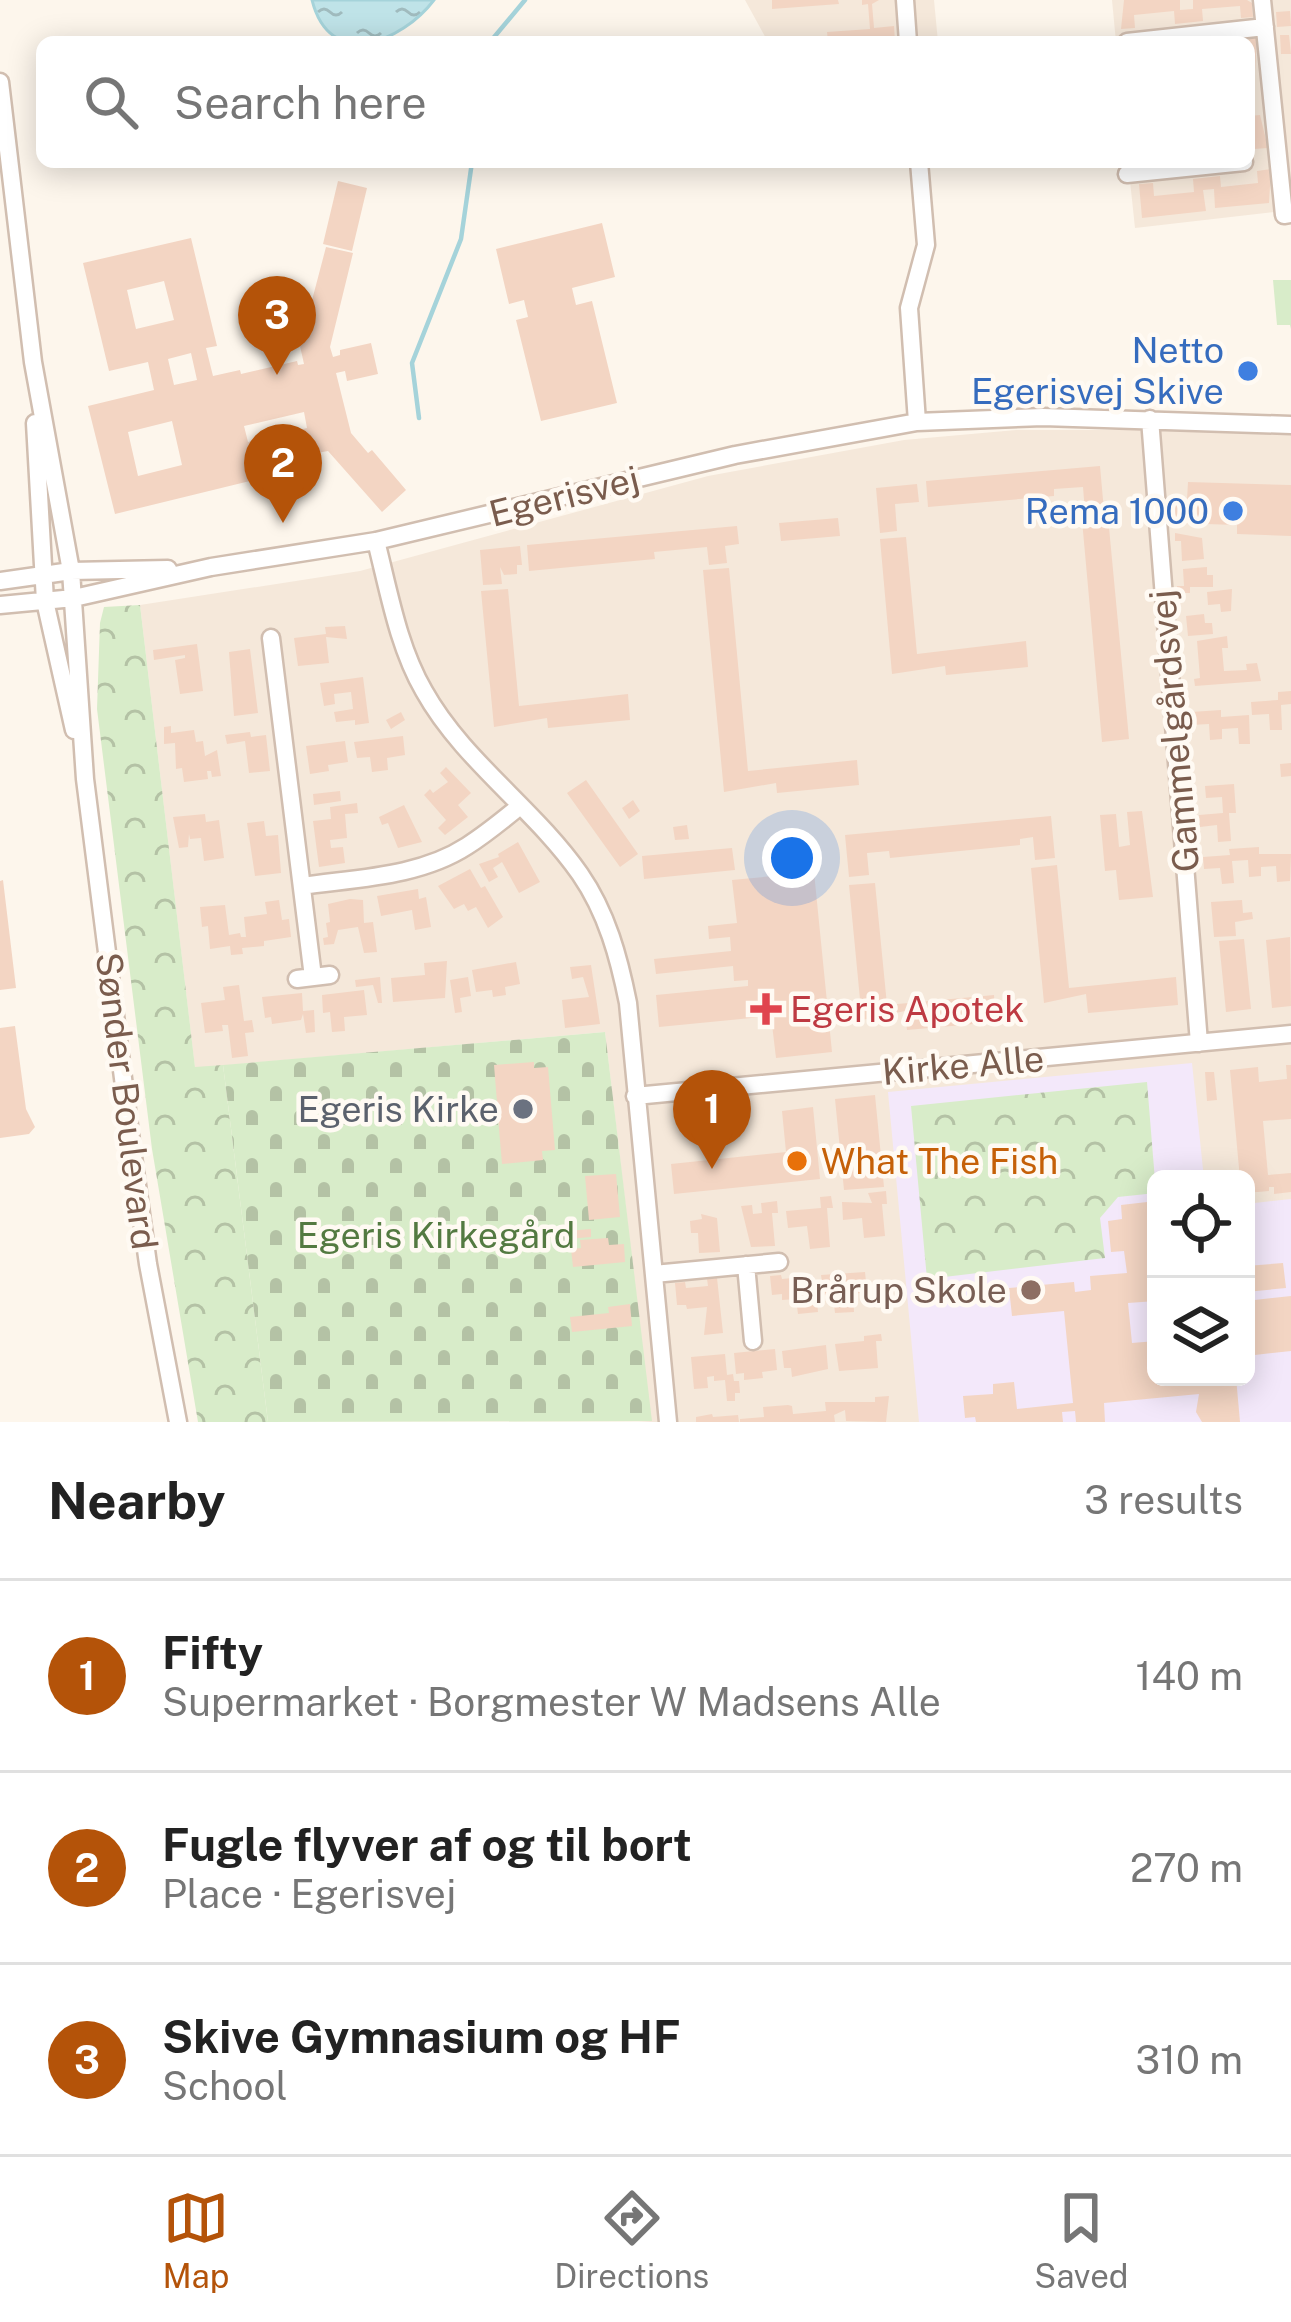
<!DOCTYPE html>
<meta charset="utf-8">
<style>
body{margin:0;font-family:"Public Sans",sans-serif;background:#f2f2f2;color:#222}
.controls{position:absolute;right:36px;bottom:36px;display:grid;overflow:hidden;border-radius:18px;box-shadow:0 6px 30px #0003}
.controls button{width:108px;height:108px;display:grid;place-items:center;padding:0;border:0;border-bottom:3px solid #e0e0e0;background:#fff;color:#222;font:60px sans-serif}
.you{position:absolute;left:792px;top:858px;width:42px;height:42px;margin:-30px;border:9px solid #fff;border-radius:50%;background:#1a73e8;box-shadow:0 0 0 18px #1a73e833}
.badge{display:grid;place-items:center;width:78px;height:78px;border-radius:50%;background:#b45309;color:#fff;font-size:39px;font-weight:700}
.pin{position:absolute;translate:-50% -99px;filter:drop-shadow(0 3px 6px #0008)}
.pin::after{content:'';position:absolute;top:63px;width:42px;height:36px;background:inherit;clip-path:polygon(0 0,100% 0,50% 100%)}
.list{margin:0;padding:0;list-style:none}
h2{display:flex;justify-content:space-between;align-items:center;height:156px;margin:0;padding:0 48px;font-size:51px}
h2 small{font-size:39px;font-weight:400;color:#767676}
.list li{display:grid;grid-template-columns:78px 1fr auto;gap:36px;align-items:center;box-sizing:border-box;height:192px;padding:0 48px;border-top:3px solid #e0e0e0}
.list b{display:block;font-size:45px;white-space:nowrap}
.list p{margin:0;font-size:39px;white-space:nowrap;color:#767676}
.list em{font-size:39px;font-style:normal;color:#767676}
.icon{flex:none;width:66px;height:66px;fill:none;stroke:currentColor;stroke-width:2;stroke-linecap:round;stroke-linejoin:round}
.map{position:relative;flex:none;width:1291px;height:1422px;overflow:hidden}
.search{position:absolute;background:#fff;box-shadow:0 6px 30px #0003;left:36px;right:36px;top:36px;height:132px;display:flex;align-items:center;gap:30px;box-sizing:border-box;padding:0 42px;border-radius:18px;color:#767676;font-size:45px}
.sheet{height:732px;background:#fff}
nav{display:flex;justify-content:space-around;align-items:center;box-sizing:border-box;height:168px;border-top:3px solid #e0e0e0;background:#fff;font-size:33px;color:#767676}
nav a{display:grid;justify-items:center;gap:6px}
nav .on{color:#b45309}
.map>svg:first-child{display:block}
</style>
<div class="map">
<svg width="1291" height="1422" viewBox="0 0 1291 1422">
<defs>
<pattern id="forest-crowns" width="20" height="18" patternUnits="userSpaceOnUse" patternTransform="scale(3)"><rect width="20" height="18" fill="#d8ecc9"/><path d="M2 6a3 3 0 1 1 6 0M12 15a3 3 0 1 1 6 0" fill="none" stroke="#b4c2a5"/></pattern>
<pattern id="cemetery-stones" width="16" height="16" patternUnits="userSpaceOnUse" patternTransform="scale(3)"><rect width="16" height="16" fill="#d8ecc9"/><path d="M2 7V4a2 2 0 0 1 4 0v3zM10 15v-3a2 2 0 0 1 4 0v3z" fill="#b4c2a5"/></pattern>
<pattern id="water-ripples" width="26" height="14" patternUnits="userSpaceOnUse" patternTransform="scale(3)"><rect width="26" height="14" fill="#bfe3e8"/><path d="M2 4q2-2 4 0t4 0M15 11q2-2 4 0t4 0" fill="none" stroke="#a0bbbe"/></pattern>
</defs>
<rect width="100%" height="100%" fill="#fdf6ec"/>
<path fill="#f5e8da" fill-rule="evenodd" d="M745,0h189l4,42h-170z
M1112,0h179v210l-156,18 -7,-66h121v-120h-133z
M1016,430h275v992h-653l13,-1 -46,-389 -410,36 -55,-463 220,-34 348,-95 196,-36zM1156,1179h90v198h-90z"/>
<path fill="#f3e8fa" d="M1192,1063l12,116h-48v198h90v-173l45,-5v223h-372l-31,-330z"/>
<path fill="#d8ecc9" d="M1273,280h18v49l-1,-4h-13z"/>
<path fill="url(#forest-crowns)" d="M140,605l55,462 28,-2 45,357h-70l-46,-273 -55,-440 3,-86 4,-16z
M1147,1082l9,111 -38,4 -18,21 5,40 -178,21 -16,-173z"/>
<path fill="url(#cemetery-stones)" d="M605,1032l47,389 -384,1 -45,-357z"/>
<path fill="url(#water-ripples)" stroke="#a5d3da" stroke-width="3" d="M312,0h122c-32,42 -104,72 -122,0z"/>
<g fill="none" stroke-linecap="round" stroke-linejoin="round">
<path stroke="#a5d3da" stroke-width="4.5" d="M490,42l35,-42
M419,418l-7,-55 49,-124 11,-77"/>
</g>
<path fill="#f3d5c3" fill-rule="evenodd" d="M772,0h66l1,4 -67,5z
M862,0h17l-7,4 2,24 20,-2 1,16h-67l-1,-10 43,-3 -2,-25 -6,1z
M1124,0h56v10l13,-1v-9h54l5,3 1,14 -12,1 -1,-12 -38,3 1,12 -28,3 -1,-13 -40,4 1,13 -14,1z
M1290,11l1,15 -14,1 -1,-15z
M1280,35h9l2,19h-10z
M1257,37l-2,35 -6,1v-35z
M1260,115l8,33 -14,1 -1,-12h-4v-21z
M1271,169l-2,34 -54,5 -1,-19 -11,1 3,21 -64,7 -3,-34 14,-1 1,13 40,-4 -1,-13 27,-3 1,11 37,-4 -1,-12z
M338,181l29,7 -15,63 -29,-7z
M602,223l13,54 -43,11 4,17 16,-4 25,102 -76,18 -25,-101 12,-3 -4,-17 -15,4 -13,-55z
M191,238l26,108 -11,2 7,28 27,-6 1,4 56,-13 1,4 6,-1 -4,-18 26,-99 27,6 -23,94 3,10 7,-2v-5l31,-7 7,31 -31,7 -2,-10 -9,2 15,60 17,20 4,-3 34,40 -24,22 -54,-61 -65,12 3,14 -151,37 -27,-108 66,-16 -6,-28 -39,9 -26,-108zM164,281l10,39 -38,9 -9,-39zM191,353l6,27 -23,5 -6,-26zM304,412l3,16 -59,14 -4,-16zM172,421l10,44 -44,11 -10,-44z
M1100,466l4,45 -19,1 -2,-25 -29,2v7l-126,11 -2,-26z
M1188,482l103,3v51l-54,-2v-9l-63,-2v-23h13z
M917,484l2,18 -24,2 2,27 -17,2 -4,-45z
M1108,517l21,222 -27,3 -20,-222z
M838,518l2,18 -59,5 -2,-18z
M737,526l2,18 -14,2 2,17 -18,2 -2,-18 -53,5 1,7 -126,12 -2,-26z
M1175,533l27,5 2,21 -22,2 -1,-20h-6z
M906,537l11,117 109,-13 2,26 -82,8 -1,-9 -53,8 -12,-135z
M520,546l2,19h-5v9l-13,1 -4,-8 2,17 -19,1 -3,-35z
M1207,567v8h6v12h-23v6h-13v-7h7l-1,-17z
M729,568l19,203 109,-11 2,25 -82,8 -1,-10 -52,9 -21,-222z
M508,589l11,117 109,-12 2,26 -82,8 -1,-10 -53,9 -13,-136z
M1232,589l-1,22 -10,1 -1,-8 -12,1 -1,-13z
M1204,614l1,9h7l1,11 -25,2 -2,-20z
M345,626l2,13 -21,-2 3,26 -31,3 -4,-28 32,-4 -1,-7z
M1227,636l1,12h-6l2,23 23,-1 -1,-6 11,-1 4,18 -66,5 -1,-7 6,-1 -3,-37z
M197,644l6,47 -23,3 -5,-34 10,-2v-3l-31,5 -1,-10z
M250,649l8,64 -24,3 -5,-64z
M363,677l6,46 -14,2v-5l-19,2 -2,-10 19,-3 -2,-17 -17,2 1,10 -11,2 -4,-23z
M1291,691v13l-10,1 1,25h-12l-1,-16 -17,1 -1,-13 27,-2v-8z
M1221,710v7l28,-2 1,29h-11l-1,-16 -16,1v10l-12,1 -1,-16 -17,1 -1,-13z
M401,712l4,8 -14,9 -5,-9z
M171,726v7l23,-3 2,12 7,-1 2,15 12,-6 4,26 -9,1 -1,-6h-4l1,8 -24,3 -2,-14 -6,1 -1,-26 -11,1v-17z
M250,732l1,5 15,-2 4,36 -21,2 -4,-32 -18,3 -2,-9z
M403,736l2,19 -18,3 1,12 -16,2 -2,-15 -13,1 -3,-16z
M345,741l3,21 -20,3 1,6 -19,3 -4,-28z
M1291,763v13l-10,1 -1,-13z
M446,767l25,26 -13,12 10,12 -23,18 -7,-7 8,-8 -22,-25 6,-6 3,4 15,-11 -8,-9z
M586,780l52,74 -18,13 -53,-74z
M1234,784l2,29h-7l2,28 -13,1 -1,-17 -17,2 -1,-12 24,-2 -1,-16 -16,1 -1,-12z
M340,791l1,10 -27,4 -1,-11z
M633,800l7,11 -11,8 -7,-11z
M357,803l1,10 -13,1 2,24 -17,2 1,8 12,-1 2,16 -26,4 -6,-46 18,-2 -1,-12z
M404,805l18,37 -24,6 -10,-25 -6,2 -3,-8z
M1142,811l11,86 -34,3 -3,-30 -11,1 -5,-56 16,-1 3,33 11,-2 -3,-33z
M205,814l1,8 13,-2 5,38 -20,3 -3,-23 -11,1 -1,-5 -1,13 -9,1 -6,-31z
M1051,816l4,42 -20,2 -2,-23 -13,2v6l-130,13 -1,-7 -22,2 2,22 -20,2 -4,-42z
M264,821l2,15 12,-1 3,38 -26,3 -8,-53z
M687,825l2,14 -14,1 -2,-13z
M518,842l22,40 -21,11 -17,-31 -9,6 5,9 -9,5 -10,-18 20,-7 -1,-3z
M1259,847v7h32l-1,27 -13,1 -1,-16 -15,1v9l-12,1 -1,-17 -16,1 2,22 -12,1 -2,-16 -16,1 -1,-12 27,-2 -1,-6z
M732,848l3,22 -91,9 -2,-23z
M1057,865l12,123 107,-11 2,28 -90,8 -2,-19 -42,9 -13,-135z
M470,869l11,19 4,-2 18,31 -15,11 -12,-21 -8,4 -4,-7 -10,5 -16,-23z
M814,872l18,180 -56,6 -5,-42 -112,11 -3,-32 92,-9v-6l-14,1 -1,-15 -77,8 -2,-15 77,-8 -1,-14 -21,2 -1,-13 29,-3 -5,-43z
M3,880l13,108 -16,2v-109z
M875,883l12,122 107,-10 2,27 -89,8 -2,-19 -43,9 -13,-135z
M418,889l1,10 7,-2 5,30 -16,3 -3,-20 -31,6 -4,-20z
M350,899l13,1 1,23 9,-1 4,30 -13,1 -6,-26 -20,3 -4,14 -10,1 -1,-7 5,-1 -2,-14 4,-1 -2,-18z
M279,900l3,20 7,-1 2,18 -27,4v5l-22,2 1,6 -12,1 -1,-9 -20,3 -2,-23 -6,1 -2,-20 25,-2 4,30 11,-2 1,4h5l-2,-20 23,-3 -2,-12z
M1242,900l1,13 9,-1 1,7 -18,3 1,14 -22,1 -3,-35z
M1290,937l1,69 -19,2 -6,-68z
M1244,939l7,70 -25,3 -7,-71z
M447,961l-2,37 -52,4 -2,-24 34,-3 -1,-12z
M516,962l4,22 -15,3 1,8 -13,2 -1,-7 -16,2 -4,-22z
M591,965l9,59 -35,4 -3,-28 27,-3 -6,-20 -11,2 -2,-12z
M380,977l2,26h-4l-5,-18 -17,2 -1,-7z
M468,977l3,19 -11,2 2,14 -7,1 -5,-33z
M239,985l5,36 8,-1 2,12 -9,1 3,23 -16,2 -4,-33h-6l1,6 -18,2 -4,-30 24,-3 -2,-13z
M364,990l3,25 -23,2 1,14 -13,1 -2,-20 -7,1 -1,-18z
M302,993l1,18 11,-1 1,22 -9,1 -3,-19 -2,6 -29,4 -1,-7 -6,1 -3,-21z
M15,1026l11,83 9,18 -6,7 -29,4v-110z
M534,1062v6l14,-1 7,83 -13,1 1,9 -41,4 -4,-47h-4l-1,-15h4l-3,-37z
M1286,1065h5v54l-28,2 5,54 23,-2v19l-17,2v-7h-5v4l-23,2v-14h-6l-10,-109 28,-3 1,15 28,-3z
M1205,1072h9l3,28 -10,1z
M875,1095l9,92 -40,3 -9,-91z
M813,1107l7,72 -146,15 -3,-30 115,-12 -4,-41z
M616,1174l4,43 -31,3 -4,-44z
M886,1191l1,13h-5l3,32 -21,2 -2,-20 -19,2 -1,-18 30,1 -4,-10z
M831,1196l2,12h-6l3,39 -20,2 -3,-23 -19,2 -2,-17 35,-3 -1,-11z
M777,1201l1,12h-6l3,33 -24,1 -10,-41 11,-1 1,9 9,-1 -1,-10z
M1156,1201v100l-28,2 4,40 24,-2v36h80l4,45h-38l-6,-10 3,-18 -95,9 1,19h-29l-1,-11 -13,1 1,10h-87l-1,-5 -10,1 -2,-22 30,-2v-10l21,-2 3,27 56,-6 -9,-92 -52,5 -3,-28 65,-6 1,10 16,-2 -1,-14 37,-3 -3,-22 -13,1 -3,-31 14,-2 -1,-14z
M701,1214l16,4 3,34 -21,1 -1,-20h-7l-1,-12 12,-2z
M591,1229v8l-23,2 -1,-8z
M608,1238l1,7 15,-1 1,18 -52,5 -2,-18 10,-1 -1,-8z
M1283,1263l3,25 -40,4v-26z
M865,1272l2,20 -14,2 1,18 -19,1 -3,-26 -2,7 -6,1 -3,-20z
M781,1275l1,4 32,-3 4,36 -20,2 -2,-15 -14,1v-6l-10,1 -2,-19z
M717,1278l6,55 -19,2 3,-28 -20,2 -1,-4h-9l-2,-22 10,-1 1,6 22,-2 -1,-7z
M1291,1296v55l-45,5v-55z
M630,1304l2,22 -60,6 -2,-15 39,-4 -1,-6z
M881,1334l1,7h-6l2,27 -39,3 -4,-27 29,-3v-5z
M826,1345l2,24 -36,8 -1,-9h-7l-2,-17z
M775,1349l2,21 -15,2 1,6 -19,2v-7l-8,1 -2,-21z
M725,1354l2,21 6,-1 1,7h5l1,12h-5v8h-8l-2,-21 -11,1v-5l-7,1 1,11 -14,1 -3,-32z
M889,1396l-3,26 -40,-1 -1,-11 -11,5 1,7h-95v-3l24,-2 -1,-10 25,-2 4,1 1,8 33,-3 -1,-9h50v-5z
M712,1414l1,3 25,-2 1,7h-43v-5z"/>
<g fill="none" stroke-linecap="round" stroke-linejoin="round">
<defs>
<path id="minor" d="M905,0l3,42
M1262,0l22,215 7,-1
M1127,42l138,-15
M0,82l33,280 38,209 14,208 47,370 16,115 30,158
M1127,174l117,-12
M1150,419l49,624
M917,422l-8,-114 17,-63 -7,-83
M35,423l10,178 29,129
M376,541c13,51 22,105 48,150 39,70 110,117 156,183 27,39 39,84 48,129l40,419
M0,581l71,-10 97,-2
M0,605l74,-7 137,-31 165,-26 359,-86 182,-33 126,-5 248,8
M271,638l42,339
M302,886c55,-8 117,-9 165,-40 19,-12 36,-26 53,-40
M297,979l33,-4
M635,1096l656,-62
M746,1265l7,76
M654,1274l125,-12"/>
</defs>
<use href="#minor" stroke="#d1beb0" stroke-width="21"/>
<use href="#minor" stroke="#fff" stroke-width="16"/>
</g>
<g fill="#3f7fe0" stroke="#fffaf3" stroke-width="4.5">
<circle cx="1248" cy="371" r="12"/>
<circle cx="1233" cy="511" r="12"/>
</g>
<path fill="#e0444e" stroke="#fffaf3" stroke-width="4.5" d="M760 991h12v12h12v12h-12v12h-12v-12h-12v-12h12z"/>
<circle fill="#6b7280" stroke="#fffaf3" stroke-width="4.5" cx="523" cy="1109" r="12"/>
<circle fill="#e8710a" stroke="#fffaf3" stroke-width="4.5" cx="797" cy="1161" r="12"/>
<circle fill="#8d6e63" stroke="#fffaf3" stroke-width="4.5" cx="1031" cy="1290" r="12"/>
<g text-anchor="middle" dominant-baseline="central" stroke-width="9" stroke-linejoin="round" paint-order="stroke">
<g font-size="36" fill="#366cbe" stroke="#fffaf3" text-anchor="end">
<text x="1224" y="350">Netto<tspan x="1224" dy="41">Egerisvej Skive</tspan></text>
<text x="1209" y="511">Rema 1000</text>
</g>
<g font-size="36" fill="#7a5c4d" stroke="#fffaf3">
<text transform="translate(564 496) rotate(-14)">Egerisvej</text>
<text transform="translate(1174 731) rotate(-95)">Gammelgårdsvej</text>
<text transform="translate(963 1065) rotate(-5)">Kirke Alle</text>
<text transform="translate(127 1101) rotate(83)">Sønder Boulevard</text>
</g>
<g font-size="36" fill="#be3a42" stroke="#fffaf3" text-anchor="start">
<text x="790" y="1009">Egeris Apotek</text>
</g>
<g font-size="36" fill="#5b616d" stroke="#fffaf3" text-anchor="end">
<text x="499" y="1109">Egeris Kirke</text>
</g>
<g font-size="36" fill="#c56008" stroke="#fffaf3" text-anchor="start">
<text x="821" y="1161">What The Fish</text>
</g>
<g font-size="36" fill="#537a41" stroke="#fffaf3">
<text x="436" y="1235">Egeris Kirkegård</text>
</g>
<g font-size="36" fill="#785e54" stroke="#fffaf3" text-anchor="end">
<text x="1007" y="1290">Brårup Skole</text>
</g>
</g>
</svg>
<div class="controls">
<button><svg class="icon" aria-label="locate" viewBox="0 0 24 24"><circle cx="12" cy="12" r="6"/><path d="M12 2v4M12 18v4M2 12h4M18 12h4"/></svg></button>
<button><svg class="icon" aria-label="layers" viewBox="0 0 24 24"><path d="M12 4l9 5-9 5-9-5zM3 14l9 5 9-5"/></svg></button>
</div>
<div class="you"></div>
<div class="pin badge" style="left:712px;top:1169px">1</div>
<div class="pin badge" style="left:283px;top:523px">2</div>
<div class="pin badge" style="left:277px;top:375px">3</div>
<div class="search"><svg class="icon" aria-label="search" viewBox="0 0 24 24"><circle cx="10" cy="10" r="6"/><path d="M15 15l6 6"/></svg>Search here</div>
</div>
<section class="sheet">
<h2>Nearby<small>3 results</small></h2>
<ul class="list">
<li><span class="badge">1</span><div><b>Fifty</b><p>Supermarket · Borgmester W Madsens Alle</p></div><em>140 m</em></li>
<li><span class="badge">2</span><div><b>Fugle flyver af og til bort</b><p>Place · Egerisvej</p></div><em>270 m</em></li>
<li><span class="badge">3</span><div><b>Skive Gymnasium og HF</b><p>School</p></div><em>310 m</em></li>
</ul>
</section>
<nav>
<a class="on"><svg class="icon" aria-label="map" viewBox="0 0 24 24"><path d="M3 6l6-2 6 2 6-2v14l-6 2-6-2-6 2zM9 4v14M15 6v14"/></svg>Map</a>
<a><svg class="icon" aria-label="directions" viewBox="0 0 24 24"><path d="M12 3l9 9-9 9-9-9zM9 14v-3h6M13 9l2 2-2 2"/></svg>Directions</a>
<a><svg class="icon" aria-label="saved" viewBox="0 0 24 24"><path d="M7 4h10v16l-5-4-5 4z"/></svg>Saved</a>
</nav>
